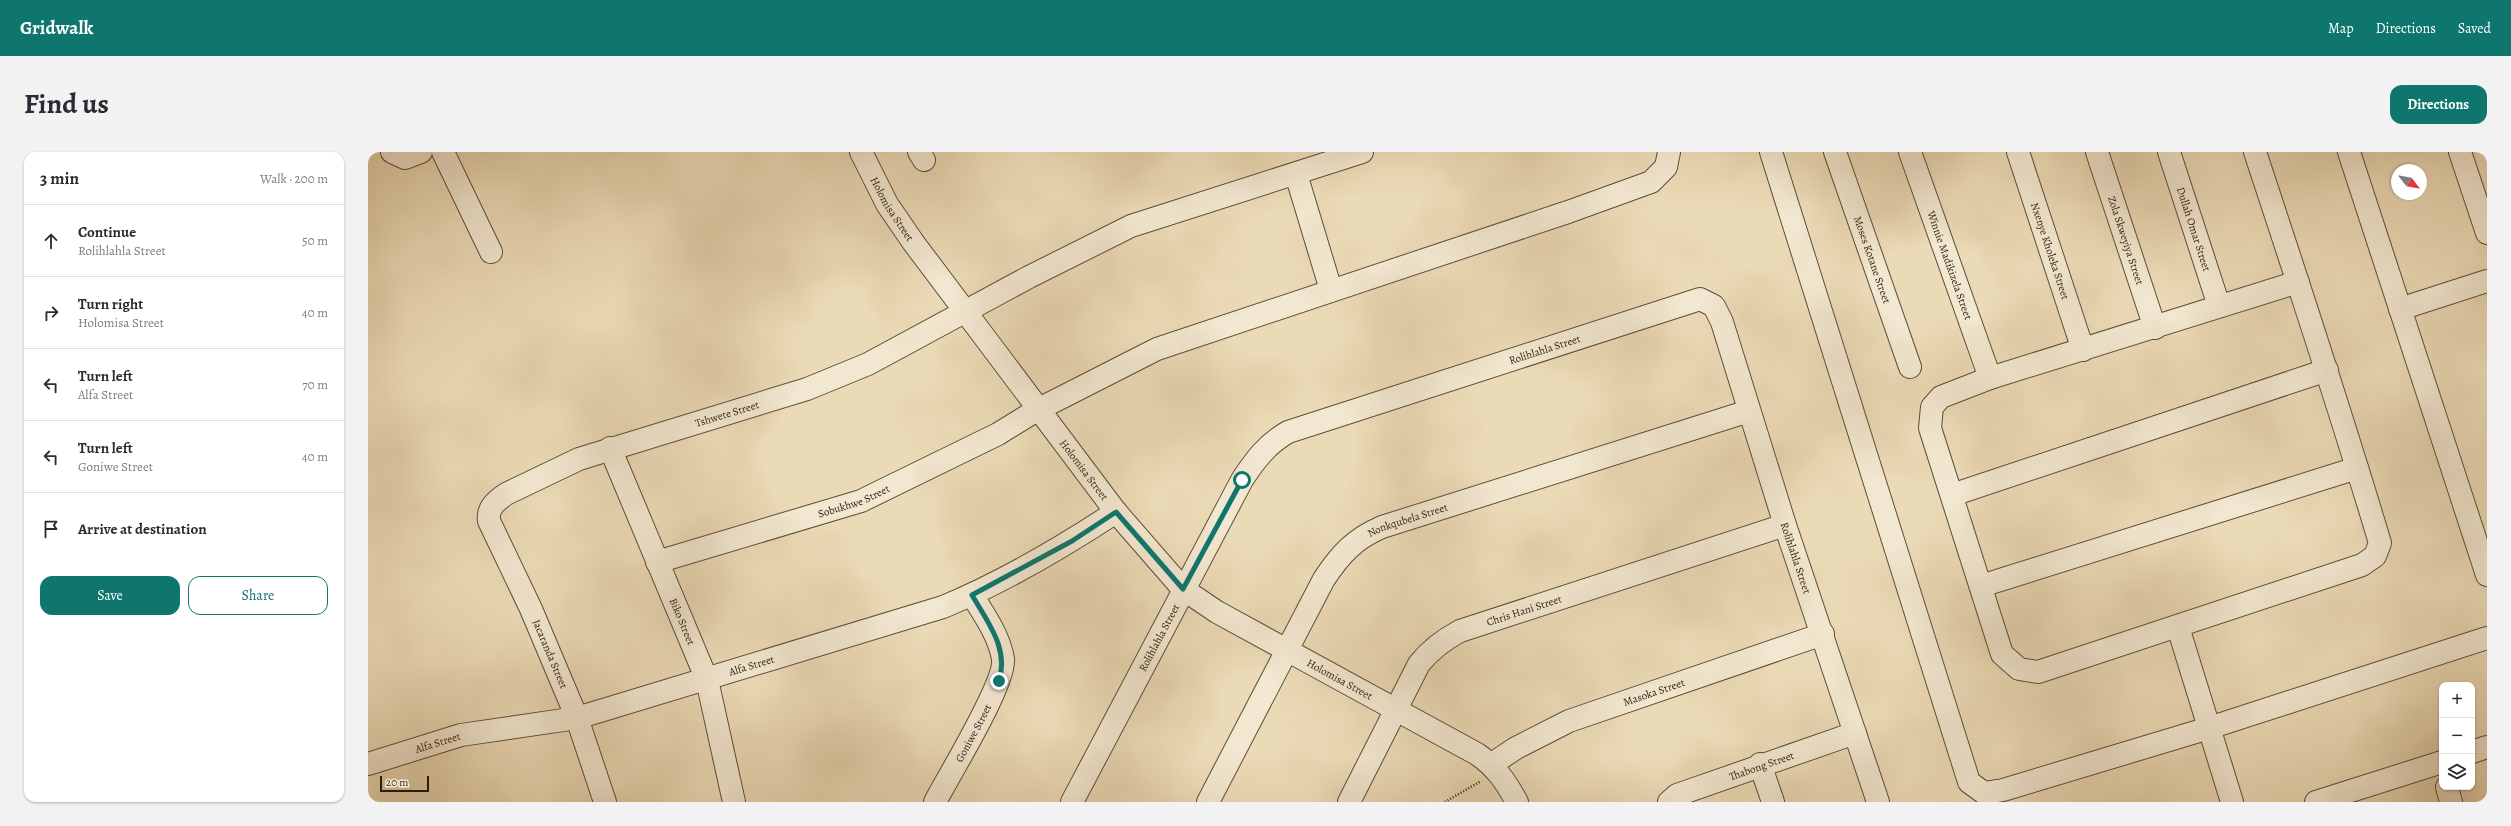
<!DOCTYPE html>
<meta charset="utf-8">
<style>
body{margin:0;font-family:Alegreya,serif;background:#f2f2f3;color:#2b2b33}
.controls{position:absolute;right:12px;bottom:12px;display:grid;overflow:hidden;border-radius:8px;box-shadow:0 1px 3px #0004}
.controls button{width:36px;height:36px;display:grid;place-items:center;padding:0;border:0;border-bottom:1px solid #e1e1e2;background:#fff;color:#2b2b33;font:20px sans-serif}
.compass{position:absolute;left:2023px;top:12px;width:36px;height:36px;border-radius:50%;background:#fff;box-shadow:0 1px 3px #0004;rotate:121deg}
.scale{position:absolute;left:12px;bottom:10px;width:49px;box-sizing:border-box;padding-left:4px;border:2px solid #2d1e0b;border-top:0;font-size:11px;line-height:14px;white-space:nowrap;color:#2d1e0b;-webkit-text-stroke:3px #f2e7d0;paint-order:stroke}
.stop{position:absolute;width:12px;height:12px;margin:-9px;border:3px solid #0f766e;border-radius:50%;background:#fff}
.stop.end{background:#0f766e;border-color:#fff;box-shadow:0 1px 4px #0008}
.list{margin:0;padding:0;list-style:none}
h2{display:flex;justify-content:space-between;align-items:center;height:52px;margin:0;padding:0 16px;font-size:17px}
h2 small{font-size:13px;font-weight:400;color:#7c7c81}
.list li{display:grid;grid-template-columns:26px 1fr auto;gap:12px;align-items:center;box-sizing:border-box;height:72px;padding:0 16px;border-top:1px solid #e1e1e2}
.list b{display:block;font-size:15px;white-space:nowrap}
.list p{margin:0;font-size:13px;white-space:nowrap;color:#7c7c81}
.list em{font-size:13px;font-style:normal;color:#7c7c81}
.actions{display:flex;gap:8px;padding:12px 16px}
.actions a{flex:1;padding:9px 0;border:1px solid #0f766e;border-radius:12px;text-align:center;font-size:14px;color:#0f766e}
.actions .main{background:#0f766e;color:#fff}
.icon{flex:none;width:22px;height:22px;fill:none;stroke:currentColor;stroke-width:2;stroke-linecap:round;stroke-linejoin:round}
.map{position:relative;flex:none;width:2119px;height:650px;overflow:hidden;border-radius:12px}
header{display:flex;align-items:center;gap:24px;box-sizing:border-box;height:56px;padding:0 20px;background:#0f766e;color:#fff}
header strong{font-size:19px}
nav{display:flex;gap:22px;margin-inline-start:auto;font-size:14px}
.intro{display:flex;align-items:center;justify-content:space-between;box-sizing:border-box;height:96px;padding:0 24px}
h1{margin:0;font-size:28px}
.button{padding:10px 18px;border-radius:12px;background:#0f766e;color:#fff;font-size:14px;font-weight:700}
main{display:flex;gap:24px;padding:0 24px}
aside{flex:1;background:#fff;border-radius:12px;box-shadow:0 1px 3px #0004}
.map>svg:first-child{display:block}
</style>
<header>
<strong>Gridwalk</strong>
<nav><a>Map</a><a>Directions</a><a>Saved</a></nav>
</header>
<div class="intro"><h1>Find us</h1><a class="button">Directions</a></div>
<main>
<aside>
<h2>3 min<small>Walk · 200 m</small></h2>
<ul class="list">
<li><svg class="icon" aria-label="ahead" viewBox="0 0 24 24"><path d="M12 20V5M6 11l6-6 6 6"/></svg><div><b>Continue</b><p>Rolihlahla Street</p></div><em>50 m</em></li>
<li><svg class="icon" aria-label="right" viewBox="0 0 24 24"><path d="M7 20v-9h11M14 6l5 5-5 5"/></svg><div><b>Turn right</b><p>Holomisa Street</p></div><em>40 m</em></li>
<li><svg class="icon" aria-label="left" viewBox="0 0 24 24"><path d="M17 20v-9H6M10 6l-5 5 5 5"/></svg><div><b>Turn left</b><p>Alfa Street</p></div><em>70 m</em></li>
<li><svg class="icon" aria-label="left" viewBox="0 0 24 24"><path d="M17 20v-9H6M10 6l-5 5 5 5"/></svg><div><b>Turn left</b><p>Goniwe Street</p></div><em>40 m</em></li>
<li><svg class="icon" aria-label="arrive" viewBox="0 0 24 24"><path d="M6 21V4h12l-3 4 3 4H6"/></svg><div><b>Arrive at destination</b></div></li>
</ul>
<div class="actions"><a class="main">Save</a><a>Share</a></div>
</aside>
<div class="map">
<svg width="2119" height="650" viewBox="0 0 2119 650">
<rect width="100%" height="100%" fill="#ebdab6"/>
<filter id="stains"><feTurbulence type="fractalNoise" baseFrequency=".005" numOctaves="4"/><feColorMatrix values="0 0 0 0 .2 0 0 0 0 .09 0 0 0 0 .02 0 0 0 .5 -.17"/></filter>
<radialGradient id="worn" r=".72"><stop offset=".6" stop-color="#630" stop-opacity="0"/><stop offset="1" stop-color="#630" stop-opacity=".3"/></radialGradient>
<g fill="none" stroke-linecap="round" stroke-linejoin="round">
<defs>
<g id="minor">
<path d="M24,0l13,6 16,-6"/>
<path d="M75,0l48,100"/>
<path id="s1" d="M493,0l26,52 26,38 203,270 67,77 34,23 260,142c19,13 29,28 40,48"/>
<path d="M551,0l5,8"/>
<path d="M1403,0l198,630 15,11 19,-3 206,-62 278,-90"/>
<path id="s2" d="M1467,0l75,215"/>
<path id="s3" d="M1542,0l80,226"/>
<path id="s4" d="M1650,0l65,198"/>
<path id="s5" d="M1729,0l58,176"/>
<path id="s6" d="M1801,0l50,154"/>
<path d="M1887,0c43,130 86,260 125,391l-5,13 -13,9 -324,107 -19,-3 -17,-15 -72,-226 2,-21 9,-10 49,-19 308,-96"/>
<path d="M1981,0l138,423"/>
<path d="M2092,0l27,81"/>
<path d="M928,22l35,116"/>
<path d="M2032,157l87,-28"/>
<path id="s7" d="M242,296l97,232 27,122"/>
<path d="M1584,343l375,-125"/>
<path id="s8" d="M289,410l204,-61 137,-67 39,-24 120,-61 411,-137 83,-30 15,-15 3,-15"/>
<path d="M1613,434l376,-118"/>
<path d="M1810,475l54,175"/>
<path d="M2104,600l15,-5"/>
<path id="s9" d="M0,612l93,-29 116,-17 366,-111c61,-25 118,-59 173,-95"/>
<path id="s10" d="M1124,612l24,-16 53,-27 254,-87"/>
<path d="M1392,612l13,38"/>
<path d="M2079,635l4,15"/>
<path id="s11" d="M237,650l-28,-84 -46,-109 -42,-88c-2,-13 7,-20 17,-27l73,-35 228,-70 61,-25 161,-87 102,-51 231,-74"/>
<path id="s12" d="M567,650c14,-27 71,-119 68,-143 -4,-24 -19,-44 -31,-64"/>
<path id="s13" d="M704,650l170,-322c13,-20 25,-36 46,-48l412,-133 14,7 8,16 63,203 93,277"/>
<path id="s14" d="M840,650l116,-223c16,-24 30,-40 58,-52l367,-116"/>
<path id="s15" d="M981,650l70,-138c12,-15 24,-24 41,-33l325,-106"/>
<path id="s16" d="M1301,650l8,-7 178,-62"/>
<path d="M1948,650l126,-40"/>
</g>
</defs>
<use href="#minor" stroke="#5c4d36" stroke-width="24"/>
<path stroke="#2d1e0b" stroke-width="2.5" stroke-dasharray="1 2" stroke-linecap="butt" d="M1077,650l36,-21"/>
<use href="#minor" stroke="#f2e7d0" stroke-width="22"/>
</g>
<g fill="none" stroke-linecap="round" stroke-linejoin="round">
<path stroke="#0f766e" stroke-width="5" d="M631,529c10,-33 -11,-58 -27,-86l100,-54 44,-29 67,77 59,-109"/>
</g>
<g text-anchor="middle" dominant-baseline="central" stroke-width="3.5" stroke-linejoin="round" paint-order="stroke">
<g font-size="11" fill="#2d1e0b" stroke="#f2e7d0">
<text stroke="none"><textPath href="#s1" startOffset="65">Holomisa Street</textPath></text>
<text stroke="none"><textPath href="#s6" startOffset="81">Dullah Omar Street</textPath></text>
<text stroke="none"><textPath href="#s5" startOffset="93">Zola Skweyiya Street</textPath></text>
<text stroke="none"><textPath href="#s4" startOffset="104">Nxenye Kholeka Street</textPath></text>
<text stroke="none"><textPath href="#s2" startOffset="114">Moses Kotane Street</textPath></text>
<text stroke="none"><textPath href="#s3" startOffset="120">Winnie Madikizela Street</textPath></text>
<text stroke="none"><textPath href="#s13" startOffset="701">Rolihlahla Street</textPath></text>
<text stroke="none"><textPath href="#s11" startOffset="574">Tshwete Street</textPath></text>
<text stroke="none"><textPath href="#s1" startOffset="389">Holomisa Street</textPath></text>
<text stroke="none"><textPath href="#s8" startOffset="206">Sobukhwe Street</textPath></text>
<text stroke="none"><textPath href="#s14" startOffset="357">Nonkqubela Street</textPath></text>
<text stroke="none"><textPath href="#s13" startOffset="1145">Rolihlahla Street</textPath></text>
<text stroke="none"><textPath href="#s15" startOffset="275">Chris Hani Street</textPath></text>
<text stroke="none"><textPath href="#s7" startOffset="188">Biko Street</textPath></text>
<text stroke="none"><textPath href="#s13" startOffset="186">Rolihlahla Street</textPath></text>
<text transform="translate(182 502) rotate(67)">Jacaranda Street</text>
<text stroke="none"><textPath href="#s9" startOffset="397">Alfa Street</textPath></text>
<text stroke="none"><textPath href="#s1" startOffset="725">Holomisa Street</textPath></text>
<text stroke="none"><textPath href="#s10" startOffset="178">Masoka Street</textPath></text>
<text stroke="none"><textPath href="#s12" startOffset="79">Goniwe Street</textPath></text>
<text stroke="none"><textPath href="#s9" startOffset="73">Alfa Street</textPath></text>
<text stroke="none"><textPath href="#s16" startOffset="100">Thabong Street</textPath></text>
</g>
</g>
<rect width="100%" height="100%" filter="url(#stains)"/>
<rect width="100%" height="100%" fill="url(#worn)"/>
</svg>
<div class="controls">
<button>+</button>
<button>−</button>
<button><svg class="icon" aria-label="layers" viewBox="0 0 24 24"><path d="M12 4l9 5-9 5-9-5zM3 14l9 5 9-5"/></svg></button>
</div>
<svg class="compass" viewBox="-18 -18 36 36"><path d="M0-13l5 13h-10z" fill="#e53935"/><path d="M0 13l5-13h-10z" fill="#7c7c81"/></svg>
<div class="scale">20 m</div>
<div class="stop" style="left:874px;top:328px"></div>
<div class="stop end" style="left:631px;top:529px"></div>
</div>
</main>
